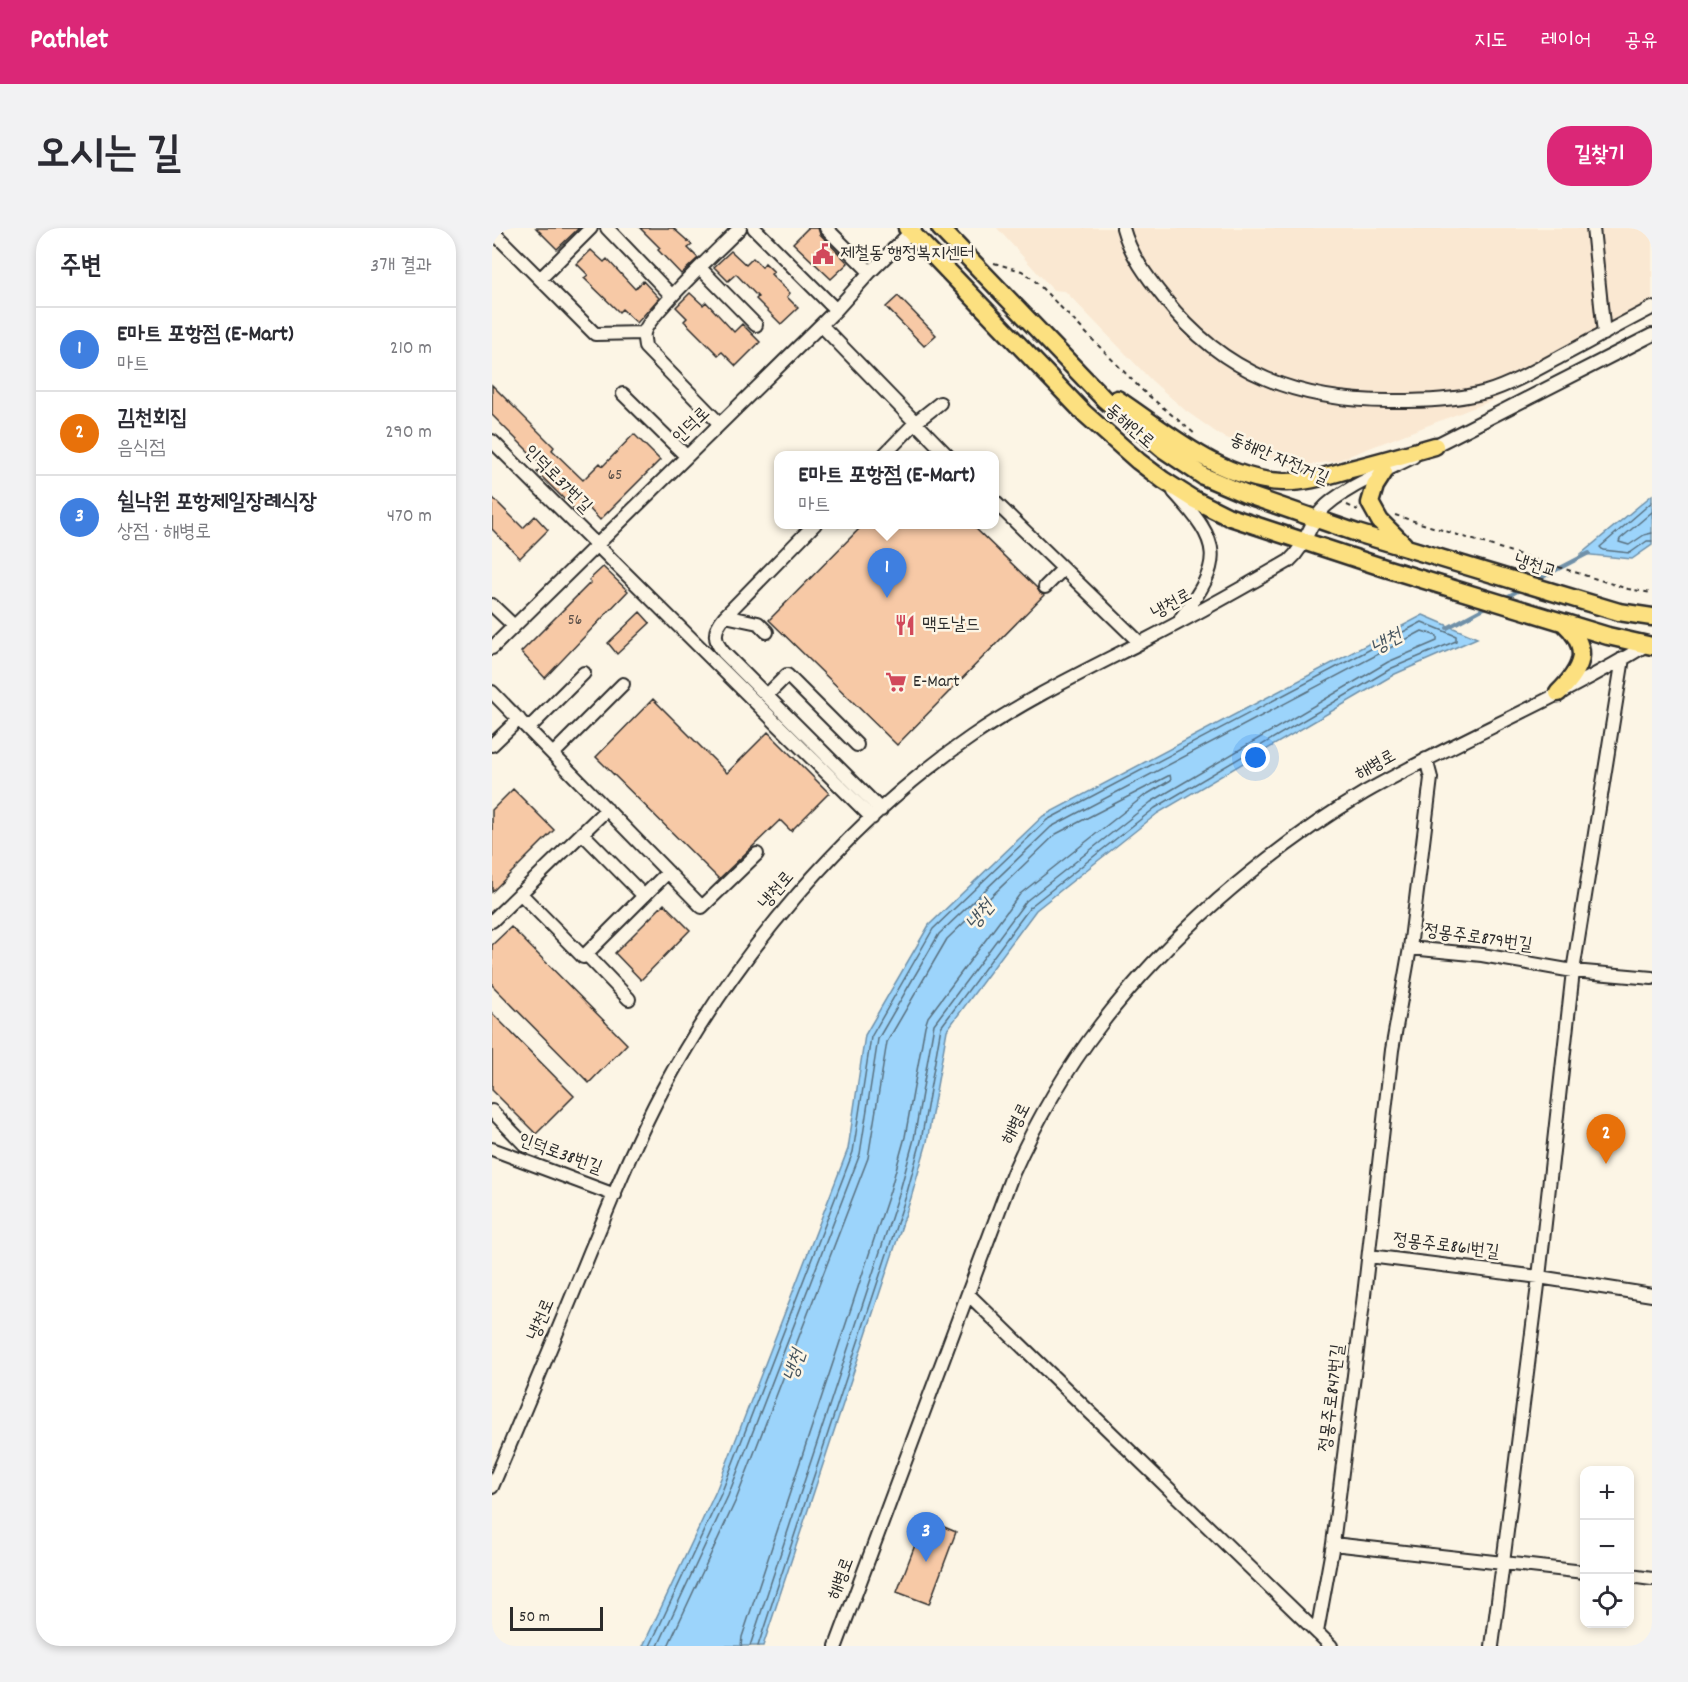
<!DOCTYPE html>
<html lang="ko">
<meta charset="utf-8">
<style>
body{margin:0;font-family:Dekko,"Poor Story",sans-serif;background:#f2f2f3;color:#2b2b33}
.controls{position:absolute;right:18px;bottom:18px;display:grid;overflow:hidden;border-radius:12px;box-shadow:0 3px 9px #0003}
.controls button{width:54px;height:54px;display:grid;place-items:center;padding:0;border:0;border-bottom:2px solid #e1e1e2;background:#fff;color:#2b2b33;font:30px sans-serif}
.scale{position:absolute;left:18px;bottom:15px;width:93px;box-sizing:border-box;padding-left:6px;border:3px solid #2b2b2b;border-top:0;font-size:16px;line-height:21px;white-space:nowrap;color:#2b2b2b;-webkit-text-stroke:4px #fcf5e5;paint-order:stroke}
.you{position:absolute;left:764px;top:530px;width:21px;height:21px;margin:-15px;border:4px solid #fff;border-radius:50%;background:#1a73e8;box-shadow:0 0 0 9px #1a73e833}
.badge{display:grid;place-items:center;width:39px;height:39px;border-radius:50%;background:#db2777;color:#fff;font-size:20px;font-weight:700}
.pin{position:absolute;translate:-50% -50px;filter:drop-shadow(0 2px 3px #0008)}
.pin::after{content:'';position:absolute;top:32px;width:21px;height:18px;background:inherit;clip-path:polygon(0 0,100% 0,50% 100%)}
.popup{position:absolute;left:282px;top:223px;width:225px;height:78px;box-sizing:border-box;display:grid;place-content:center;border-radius:12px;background:#fff;filter:drop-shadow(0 2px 4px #0005);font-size:20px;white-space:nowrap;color:#7c7c81}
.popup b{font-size:22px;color:#2b2b33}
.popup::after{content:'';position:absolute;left:50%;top:100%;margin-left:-12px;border:12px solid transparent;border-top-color:#fff}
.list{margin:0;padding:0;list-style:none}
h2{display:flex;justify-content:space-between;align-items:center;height:78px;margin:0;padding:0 24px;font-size:26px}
h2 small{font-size:20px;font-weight:400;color:#7c7c81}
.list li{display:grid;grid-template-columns:39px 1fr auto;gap:18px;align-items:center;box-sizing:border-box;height:84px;padding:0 24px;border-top:2px solid #e1e1e2}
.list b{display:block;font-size:22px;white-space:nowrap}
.list p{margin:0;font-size:20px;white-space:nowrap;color:#7c7c81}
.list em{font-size:20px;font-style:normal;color:#7c7c81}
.icon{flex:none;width:33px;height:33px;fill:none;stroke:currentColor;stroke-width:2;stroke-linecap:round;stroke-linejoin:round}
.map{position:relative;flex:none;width:1160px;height:1418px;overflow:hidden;border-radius:24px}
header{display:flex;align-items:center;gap:36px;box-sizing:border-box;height:84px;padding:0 30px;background:#db2777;color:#fff}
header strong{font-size:28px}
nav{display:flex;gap:33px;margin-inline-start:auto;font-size:21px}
.intro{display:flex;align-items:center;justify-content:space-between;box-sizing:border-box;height:144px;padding:0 36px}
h1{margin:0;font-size:42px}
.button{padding:15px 27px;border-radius:24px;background:#db2777;color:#fff;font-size:21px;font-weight:700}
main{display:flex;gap:36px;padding:0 36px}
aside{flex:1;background:#fff;border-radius:24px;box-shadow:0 3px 9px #0003}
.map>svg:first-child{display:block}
</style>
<header>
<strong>Pathlet</strong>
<nav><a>지도</a><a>레이어</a><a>공유</a></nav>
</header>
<div class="intro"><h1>오시는 길</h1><a class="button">길찾기</a></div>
<main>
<aside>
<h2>주변<small>3개 결과</small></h2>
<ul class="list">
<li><span class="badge" style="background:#3f7fe0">1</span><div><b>E마트 포항점 (E-Mart)</b><p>마트</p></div><em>210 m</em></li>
<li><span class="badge" style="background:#e8710a">2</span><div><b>김천회집</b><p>음식점</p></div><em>290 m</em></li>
<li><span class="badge" style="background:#3f7fe0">3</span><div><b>쉴낙원 포항제일장례식장</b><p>상점 · 해병로</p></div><em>470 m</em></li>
</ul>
</aside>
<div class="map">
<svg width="1160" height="1418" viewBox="0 0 1160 1418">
<rect width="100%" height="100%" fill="#fcf5e5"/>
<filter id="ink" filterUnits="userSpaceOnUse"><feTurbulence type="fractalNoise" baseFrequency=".0167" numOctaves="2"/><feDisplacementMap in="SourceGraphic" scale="12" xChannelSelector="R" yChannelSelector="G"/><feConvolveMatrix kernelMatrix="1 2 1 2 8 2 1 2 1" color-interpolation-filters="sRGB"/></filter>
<g filter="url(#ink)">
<path fill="#fae8d2" d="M505,0h655v89l-161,84 -155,60 -44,6 -72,-32 -34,-24 -35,-31 -86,-89 -12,-1z"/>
<path fill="#9cd4fb" stroke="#6f90a8" stroke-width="1.5" d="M1160,267v50l-20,14 -51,-5z
M931,387l54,23 -82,36 -237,139 -122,97 -89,120 -20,112 -16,56 -148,448h-120l73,-155 132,-342 17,-114 64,-110 114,-109z"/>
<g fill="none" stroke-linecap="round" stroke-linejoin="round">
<path stroke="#586f7e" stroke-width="1.5" d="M1160,274l-52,45 3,3 27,3 17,-12h5
M1160,284l-32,27 -1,3 10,3 15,-10 8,-2
M158,1418l71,-152 132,-342 18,-115 62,-108 114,-109 375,-198 34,14v5l-64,27 -237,140 -124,98 -90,121 -20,114 -15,55 -148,450
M166,1418l70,-150 132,-342 18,-115 61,-105 112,-107 371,-196 15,5v5l-49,21 -237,140 -125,99 -92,123 -20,115 -15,55 -149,452
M176,1418l68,-146 132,-342 19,-116 60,-103 109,-105 114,-59 1,5 -27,16 -124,98 -92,123 -3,9 -20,111 -15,54 -148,446 -1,9"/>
<path stroke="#6f90a8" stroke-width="4" d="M1045,352l52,-27
M1011,371l20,-11
M955,400l41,-22"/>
</g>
<path fill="#f7c9a6" stroke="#2b2b2b" stroke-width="1.5" d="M44,0h43l-22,21z
M148,0h33l19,17 -4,3 10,10 -17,16 -23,-24 2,-2z
M316,0h10l2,6 28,29 -17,16 -38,-36z
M99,22l13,12 3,-3 28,30 8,-8 16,17 -22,25 -15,-14 -3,3 -35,-34 4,-3 -11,-11z
M239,23l15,14 7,-7 9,9 3,-4 9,9 -3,2 19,19 -3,4 11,11 -17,16 -25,-25 2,-2 -22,-23 -8,7 -14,-14z
M198,65l13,12 3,-3 28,30 8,-8 18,18 -24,24 -14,-14 -4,3 -34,-34 3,-3 -11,-11z
M406,68l38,39 -12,11 -38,-39z
M0,157l62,62 -2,3 31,30 17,-17 3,3 31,-32 26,26 -60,60 -17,-18 -8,8 -38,-38 6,-6 -51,-51z
M0,269l31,31 12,-12 13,14 -28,28 -28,-29z
M371,297h109l65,63 3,5 4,2 -147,150 -128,-125z
M111,339l25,24 -83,87 -24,-26 70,-70 -2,-2z
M148,384l10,11 -33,31 -9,-11z
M161,471l74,74 41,-41 61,61 -38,38 -11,-11 -61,59 -123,-122z
M21,561l41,41 -62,62v-82z
M172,676l26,26 -49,50 -26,-27z
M19,699l116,117 -38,39 -97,-98v-40z
M0,785l82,83 -38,38 -44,-44z
M433,1291l31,13 -27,72 -32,-12z"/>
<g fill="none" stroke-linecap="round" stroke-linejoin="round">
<defs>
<path id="minor" d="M115,0l65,68
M262,0l82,82
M334,0l44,44
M631,0c7,26 24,49 41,70 60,77 136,104 231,103 31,0 61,-1 91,-9 26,-8 50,-22 74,-35 30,-16 61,-33 92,-49
M1101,0l11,106
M0,3l103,103 49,-1
M208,40l56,57
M48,51l51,-51
M329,97l127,131
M131,166l63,62
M228,196l-75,-77c0,-4 -2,-10 -1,-14 4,-18 79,-88 96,-105
M0,213l380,377
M936,221l224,-114
M391,228l33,-34 24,-19
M682,264c48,52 50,69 7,126
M503,274l145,141
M323,296l-90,92c-12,14 -12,24 -1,37l157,157
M553,359l18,-18
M0,377l22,21
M233,388l33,7 9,9
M0,420l344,-338 34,-38 45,-44
M0,464l210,215 55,-53
M275,467l20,-20 70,70
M36,501l56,-56
M0,517l27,-26
M61,526l70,-70
M90,605l62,63
M28,665l63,64 85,-85
M0,693l115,-112
M918,720l72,7 91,16 79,7
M94,726l43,45
M0,883l34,35
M0,921l123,46
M877,1028l170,21 113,18
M476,1066l363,352
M0,1259c33,-78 66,-156 98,-235 23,-55 45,-111 73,-163 72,-133 182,-266 308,-352 52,-36 110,-64 167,-93 51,-26 101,-54 151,-83 16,-14 19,-34 32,-50 17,-21 67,-41 92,-54
M841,1316l170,19 -11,83
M1092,1344l-81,-9 36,-286 34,-306 50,-313
M1138,1348l22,3
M825,1404l16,-88 31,-249 28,-245 18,-102 21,-170 -5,-19
M344,1418l177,-473c49,-110 115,-193 205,-273 46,-40 93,-76 146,-107 93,-53 193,-93 284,-149"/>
<path id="major" d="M415,0l177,185 54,48 25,19 30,19 34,17 158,52 223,68 44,10
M448,0l165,172 58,49 40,27 42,18 112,39 262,79 33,5
M625,171c50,33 103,81 166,83 23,1 46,-7 68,-13 28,-7 56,-15 84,-23
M892,244l-9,14 -5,17 10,18 24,24
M1066,465c24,-24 34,-44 6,-70"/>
</defs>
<use href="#minor" stroke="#2b2b2b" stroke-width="16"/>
<use href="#major" stroke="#2b2b2b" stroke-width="21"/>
<path stroke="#2b2b2b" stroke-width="2" stroke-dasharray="4.5 4.5" stroke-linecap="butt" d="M502,35l28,8 11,8 110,112 52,43
M855,277l11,5
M903,287l233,74 24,4"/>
<use href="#minor" stroke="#fcf5e5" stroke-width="12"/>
<use href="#major" stroke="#fce080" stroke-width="16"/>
</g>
</g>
<defs>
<symbol id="civic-bare" viewBox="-9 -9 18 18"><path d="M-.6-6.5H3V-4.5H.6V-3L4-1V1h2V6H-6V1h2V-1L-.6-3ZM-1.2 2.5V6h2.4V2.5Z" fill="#d1495b" stroke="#fcf5e5" stroke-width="2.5" paint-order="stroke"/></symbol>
<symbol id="restaurant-bare" viewBox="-9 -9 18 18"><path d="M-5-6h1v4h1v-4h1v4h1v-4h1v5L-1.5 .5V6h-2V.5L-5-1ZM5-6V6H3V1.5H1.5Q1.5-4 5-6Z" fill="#d1495b" stroke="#fcf5e5" stroke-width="2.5" paint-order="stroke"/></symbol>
<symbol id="supermarket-bare" viewBox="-9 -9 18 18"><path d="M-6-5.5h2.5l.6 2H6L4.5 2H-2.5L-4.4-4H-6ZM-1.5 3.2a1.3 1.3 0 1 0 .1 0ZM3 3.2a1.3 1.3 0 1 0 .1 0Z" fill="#d1495b" stroke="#fcf5e5" stroke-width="2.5" paint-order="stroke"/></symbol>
</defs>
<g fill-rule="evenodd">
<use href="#civic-bare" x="316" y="11" width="30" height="30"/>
<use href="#restaurant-bare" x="398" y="382" width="30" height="30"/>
<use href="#supermarket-bare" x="389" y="439" width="30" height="30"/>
</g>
<g text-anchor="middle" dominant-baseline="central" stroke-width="5" stroke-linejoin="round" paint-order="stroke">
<g font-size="15" fill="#5e524a">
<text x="123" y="248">65</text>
<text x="83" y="393">56</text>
</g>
<g font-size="18" fill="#2b2b2b" stroke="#fcf5e5" text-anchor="start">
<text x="348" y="26">제철동 행정복지센터</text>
<text x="430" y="397">맥도날드</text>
<text x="421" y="454">E-Mart</text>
</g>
<g font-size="18" fill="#2b2b2b" stroke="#fcf5e5">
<text transform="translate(200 198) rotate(-44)">인덕로</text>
<text transform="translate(637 199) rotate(41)">동해안로</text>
<text transform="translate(787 232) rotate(23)">동해안 자전거길</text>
<text transform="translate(65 252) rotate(45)">인덕로37번길</text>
<text transform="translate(1043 339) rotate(17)">냉천교</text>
<text transform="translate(680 377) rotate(-29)">냉천로</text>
<text transform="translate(884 538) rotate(-29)">해병로</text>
<text transform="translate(285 663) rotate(-49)">냉천로</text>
<text transform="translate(986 711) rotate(8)">정몽주로879번길</text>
<text transform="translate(525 896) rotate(-63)">해병로</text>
<text transform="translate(68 927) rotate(20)">인덕로38번길</text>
<text transform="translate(954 1019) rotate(7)">정몽주로861번길</text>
<text transform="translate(50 1092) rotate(-67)">냉천로</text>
<text transform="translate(841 1170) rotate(-83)">정몽주로847번길</text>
<text transform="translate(350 1351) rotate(-69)">해병로</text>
</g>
<g font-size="20" font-style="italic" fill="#47555f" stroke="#fcf5e5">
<text transform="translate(895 415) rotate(-29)">냉천</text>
<text transform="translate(489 688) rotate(-50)">냉천</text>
<text transform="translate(304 1138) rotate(-72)">냉천</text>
</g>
</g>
</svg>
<div class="controls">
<button>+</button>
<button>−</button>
<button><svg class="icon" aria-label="locate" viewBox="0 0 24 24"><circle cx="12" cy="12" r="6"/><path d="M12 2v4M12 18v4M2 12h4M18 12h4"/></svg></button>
</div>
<div class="scale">50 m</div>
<div class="you"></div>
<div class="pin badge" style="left:395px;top:370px;background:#3f7fe0">1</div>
<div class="popup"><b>E마트 포항점 (E-Mart)</b>마트</div>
<div class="pin badge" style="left:1114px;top:936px;background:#e8710a">2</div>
<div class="pin badge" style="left:434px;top:1334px;background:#3f7fe0">3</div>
</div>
</main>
